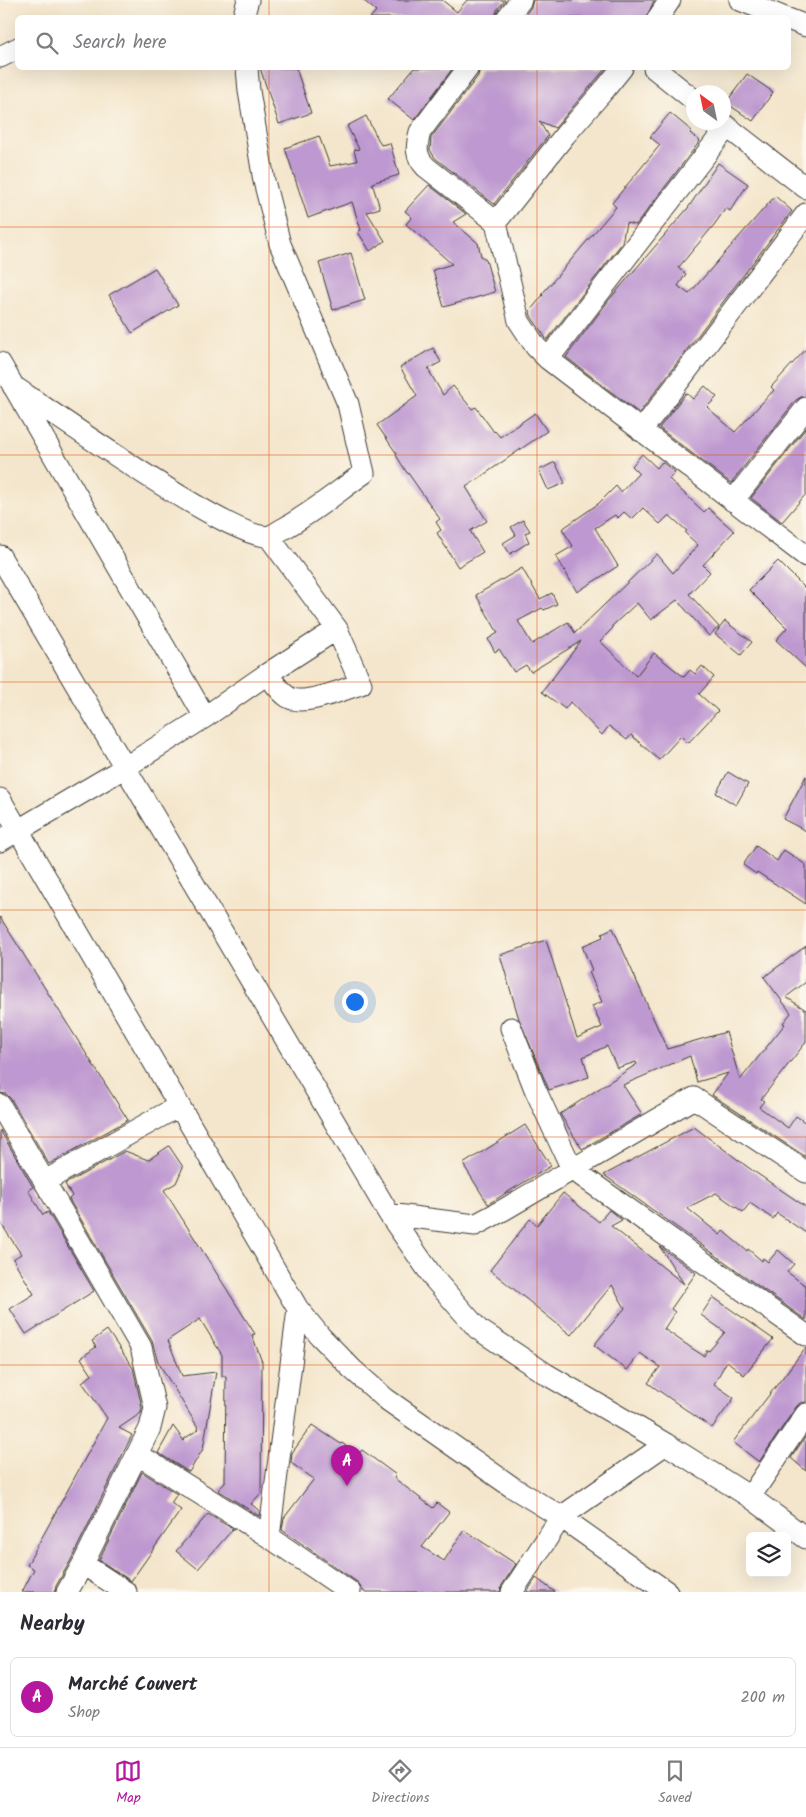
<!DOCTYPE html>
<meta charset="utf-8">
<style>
body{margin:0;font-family:Kalam,sans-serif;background:#f7f7f7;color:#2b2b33}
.controls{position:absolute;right:15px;bottom:15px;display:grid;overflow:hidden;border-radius:8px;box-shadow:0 5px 20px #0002}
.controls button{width:45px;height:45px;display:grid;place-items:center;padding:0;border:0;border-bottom:1px solid #e1e1e2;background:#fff;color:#2b2b33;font:25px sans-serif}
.compass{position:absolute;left:686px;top:85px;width:45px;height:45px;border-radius:50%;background:#fff;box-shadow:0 5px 20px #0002;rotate:327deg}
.you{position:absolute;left:354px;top:1001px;width:18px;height:18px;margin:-12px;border:4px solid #fff;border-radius:50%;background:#1a73e8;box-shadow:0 0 0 8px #1a73e833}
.badge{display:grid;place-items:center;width:32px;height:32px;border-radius:50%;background:#b5179e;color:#fff;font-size:16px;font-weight:700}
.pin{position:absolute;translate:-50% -41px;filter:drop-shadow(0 1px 2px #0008)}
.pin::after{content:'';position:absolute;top:26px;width:18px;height:15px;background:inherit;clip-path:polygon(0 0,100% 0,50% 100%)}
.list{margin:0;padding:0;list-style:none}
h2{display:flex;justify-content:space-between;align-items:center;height:65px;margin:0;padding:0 20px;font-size:21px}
h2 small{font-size:16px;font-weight:400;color:#7c7c81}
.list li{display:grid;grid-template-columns:32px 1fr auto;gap:15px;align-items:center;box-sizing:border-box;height:80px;margin:0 10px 10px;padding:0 10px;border:1px solid #e1e1e2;border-radius:8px}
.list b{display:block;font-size:19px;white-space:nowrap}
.list p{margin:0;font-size:16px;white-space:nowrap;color:#7c7c81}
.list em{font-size:16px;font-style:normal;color:#7c7c81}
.icon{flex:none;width:28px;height:28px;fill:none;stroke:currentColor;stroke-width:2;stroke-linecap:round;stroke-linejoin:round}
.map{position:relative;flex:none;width:806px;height:1592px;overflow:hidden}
.search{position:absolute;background:#fff;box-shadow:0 5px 20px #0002;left:15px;right:15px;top:15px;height:55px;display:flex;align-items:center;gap:12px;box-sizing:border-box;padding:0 18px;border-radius:8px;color:#7c7c81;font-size:19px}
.sheet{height:155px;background:#fff}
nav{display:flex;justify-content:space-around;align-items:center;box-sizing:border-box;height:70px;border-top:1px solid #e1e1e2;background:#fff;font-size:14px;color:#7c7c81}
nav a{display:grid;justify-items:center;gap:2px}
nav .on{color:#b5179e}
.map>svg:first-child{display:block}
</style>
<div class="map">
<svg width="806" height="1592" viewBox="0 0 806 1592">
<rect width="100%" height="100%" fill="#fbf7ec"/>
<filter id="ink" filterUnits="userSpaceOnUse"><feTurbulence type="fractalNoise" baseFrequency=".02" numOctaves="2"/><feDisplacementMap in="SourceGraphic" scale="10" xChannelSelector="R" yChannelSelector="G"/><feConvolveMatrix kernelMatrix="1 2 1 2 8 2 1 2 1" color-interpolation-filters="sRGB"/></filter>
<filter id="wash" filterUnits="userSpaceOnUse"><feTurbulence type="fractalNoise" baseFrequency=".0096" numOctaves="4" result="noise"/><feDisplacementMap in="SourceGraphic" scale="20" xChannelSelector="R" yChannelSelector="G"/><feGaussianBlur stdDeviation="1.12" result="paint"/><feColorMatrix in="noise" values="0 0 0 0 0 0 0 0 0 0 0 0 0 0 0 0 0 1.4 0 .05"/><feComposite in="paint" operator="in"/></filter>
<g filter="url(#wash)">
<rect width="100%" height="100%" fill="#f4e6cc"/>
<g id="blocks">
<path fill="#be98d0" d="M363,0h79l15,12 10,-12h38l-8,10 -2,8h-125l6,-7z
M533,0h120l1,1 -8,17h-123l8,-11z
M260,68h36l15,45 -32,11z
M414,68h39l-39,52 -26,-21z
M480,68h126l-51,60 -16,-7 9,15 -54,68 -59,-46 -5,-8 1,-12 47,-62z
M747,74l26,18 -20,29 -27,-18z
M670,113l22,18 -2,2 10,8 -64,84 -10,-2 -4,20 -75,97 -16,-24 -1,-5 13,-16 -1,-1 74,-87 -4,-4 48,-58 -10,-8z
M366,116l15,29 9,-2 9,32 -27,8 8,25 -13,4 18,29 -15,10 -12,-19 3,-2 -9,-28 -44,16 -23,-70 34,-12 11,30 27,-5 -3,-11 5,-1 -12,-23z
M718,163l30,21 -18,27 -4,-3 -12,17 -36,43 8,6 -8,12 11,8 86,-98 17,15 -153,202 -73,-56 43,-57 79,-92z
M429,185l37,29 -13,8 25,21 3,13 5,4 9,32 -51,15 -11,-37 19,-6 -46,-40 6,-7 -7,-6z
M351,253l14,47 -32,10 -14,-47z
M155,268l23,37 -46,28 -23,-38z
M433,348l8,14 -13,7 15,26 10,-9 19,23 4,-2 18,25 1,-1 5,6 35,-24 12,18 -81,56 21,34 -17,10 13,21 -25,15 -21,-34 4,-3 -5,-8 4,-3 -32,-46h-1l-11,-18 1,-1 -20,-29 40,-29 -17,-29z
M806,349v47l-5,1 -5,3 -65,83 -72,-55 27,-35 7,6 12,-13 12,11 -10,10 28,25 39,-42 -3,-3z
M806,428v66l-24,28 -31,-24z
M642,454l15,14 5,-6 13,10 -6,7 35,33 4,-4 26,23 -31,34 7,7 -21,22 30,33 -10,9 -32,-36 -26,20 -14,-17 -25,23 1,2 -13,13 36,35 18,-23 30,24 6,-7 5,4 7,-8 12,11 -15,17 19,17 -30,32 -7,-7 -22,24 -28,-25 -4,5 -18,-14 -7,9 -32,-33 -5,7 -23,-17 39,-51 -50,31 -5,-7 -12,7 -15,-23 -4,3 -7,-13 10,-6 -22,-38 46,-27 18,31 12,-6 5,11 -13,6 -2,-2 -24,13 14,23 36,-22 7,11 82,-79 16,19 25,-28 -13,-12 2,-2 -18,-16 -9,9 -17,-16 -11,11 -8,-7 -6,6 -3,-3 -20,13 23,38 -41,26 -21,-36 17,-10 -11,-17 36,-25 18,-18 5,6 18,-19 -7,-7z
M555,462l10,21 -17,7 -9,-20z
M523,520l7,11 -5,2 4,9 -19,12 -7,-11 13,-8 -5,-8z
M778,561l28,28v79l-30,-28 11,-12 -38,-38z
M725,621l27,21 -11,13 -26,-21z
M728,772l20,12 -12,21 -20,-12z
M806,776v55l-23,-12z
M756,846l21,15 7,-11 22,15v39l-49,-32 -1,2 -13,-9z
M0,917l128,203 -79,44 -38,-65 -5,-5 -6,-1z
M613,928l54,121 59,-17 14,48 45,-56 -2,-1 8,-10 -27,-36 42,-31v36l-20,15 20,13v32l-45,57 3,2 -5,6 29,21 8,-12 10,7v34l-94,-62 16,-22 -31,9 -7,-26 -67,29 19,29 -60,35 -22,-35 77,-50 -1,-2 -19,6 -10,-22 -24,11 6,20 -40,13 -30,-71 -19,-64 46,-15 31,98 25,-11 -10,-21 10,-4 -13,-30 3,-2 -10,-24 21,-9 -1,-4z
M525,1125l26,41 -63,38 -25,-40z
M694,1127l55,41 57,39v26l-29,-20 -4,6 -23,-16 -7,9 -27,-19 -29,15 33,27 3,-4 24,20 1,-2 14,12 1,-3 5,4 10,-12 16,14 -7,8 19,14v34l-202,-145z
M0,1130l33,57 -5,3 15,25 5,-3 46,79 -68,43 -16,-25 24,-15 -21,-35 8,-5 -21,-32z
M169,1146l14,21 -7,16 -12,7 91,144 -3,1 10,27 -1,131 -10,11 9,7 -1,5 -41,-26 7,-7 1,-107h-4v-21l-22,-36 -32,21 14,36 34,-4 -13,77 -14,23 -31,-19 15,-27 11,15v-2l15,-10 -41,-67 -6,-21 -83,-142 3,-3 -7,-12 60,-33 23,9z
M563,1193l36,29 10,-12 13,10 -11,6 73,58 -24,-37 36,26 -25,36 4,3 -11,17 29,20 11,7 3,-6 2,1 16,-19 -24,-17 12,-18 60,42 -29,36 -17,-14 -13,23 20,14 -22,30 -64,-45 12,-16 -20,-14 -13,17 -33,-25 31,-37 -13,-23 -41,50 -81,-65 40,-51 7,6z
M107,1330l26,38 9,40 -1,5 -22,15 13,7 -60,123 -16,28 -1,6h-33l12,-23 -7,-4 80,-147 -25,-36 10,-7 -11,-17 15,-11 -4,-6z
M806,1347v55l-6,1 -4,4 -37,55 -26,-20z
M312,1425l29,19 1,-1 16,12 4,-5 34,25 -2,3 39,30 4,-5 12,9 -27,35 22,14 20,-31 52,34 -14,21 -2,7h-136l-7,-10 -75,-52 2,-12 30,-39 -23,-16 1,-10z
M806,1436v35l-15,-13z
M142,1472l35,22 -6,9 10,7 -50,71 -32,-21z
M208,1514l25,15 -35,40 -22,-18z
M536,1578l19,14h-28z"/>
</g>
</g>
<g filter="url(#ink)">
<use href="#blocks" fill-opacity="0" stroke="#3c3a36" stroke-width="1"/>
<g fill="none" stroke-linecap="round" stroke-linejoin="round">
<defs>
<path id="minor" d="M740,0l45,18
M243,18l5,-18
M507,18l14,-18
M658,18l12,-18
M788,19l18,7
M0,57l18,-9
M468,68l-48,64c-4,15 -5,24 6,35l70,55 23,99 17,26 12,12 258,197
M654,68l40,32
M721,122l85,66
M496,222l69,-87 40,-46 17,-21
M548,359l179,-232
M0,363l205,354 -81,51 -124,73
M13,386c37,25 224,157 257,150 4,-1 9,-5 13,-7 29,-16 54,-37 81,-56l-16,-69 -68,-160 -16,-63 -15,-90 -2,-23
M641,431l165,-217
M733,501l73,-93
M0,556l389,658 46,66 43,49 68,45 120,70 84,53 56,41
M267,674l70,-45
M205,717l62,-43c6,7 13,18 21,23 15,10 56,-8 73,-13l-24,-55 -68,-92
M0,799l298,510 22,27 32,33 34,30 126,88 49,30 106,75
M511,1028l24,61 37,80 234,166
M0,1105l141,242 14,61 -5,20 -67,136 -16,28
M45,1181l134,-75
M389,1214l86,11 30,-16 189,-111 112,74
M137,1454l132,83 81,55
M750,1497l56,-83
M269,1537l29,-228
M83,1564l43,28
M512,1592l49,-75 105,-73"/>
</defs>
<use href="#minor" stroke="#3c3a36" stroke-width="23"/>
<use href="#minor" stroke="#fff" stroke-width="21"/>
</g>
</g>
<path fill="none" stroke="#de560d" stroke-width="1" stroke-opacity="0.55" d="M269,0v18M537,0v18M269,68v1524M537,68v1524M0,227h806M0,455h806M0,682h806M0,910h806M0,1137h806M0,1365h806"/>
</svg>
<div class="controls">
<button><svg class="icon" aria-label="layers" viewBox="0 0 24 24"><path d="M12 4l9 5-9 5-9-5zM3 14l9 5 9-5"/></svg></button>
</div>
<svg class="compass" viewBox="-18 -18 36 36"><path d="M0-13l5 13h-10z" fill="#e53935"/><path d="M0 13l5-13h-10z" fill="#7c7c81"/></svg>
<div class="you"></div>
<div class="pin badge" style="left:347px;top:1486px">A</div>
<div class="search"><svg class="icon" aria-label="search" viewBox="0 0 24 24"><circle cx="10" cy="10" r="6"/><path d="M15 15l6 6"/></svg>Search here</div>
</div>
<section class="sheet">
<h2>Nearby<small></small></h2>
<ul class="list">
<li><span class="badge">A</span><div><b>Marché Couvert</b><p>Shop</p></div><em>200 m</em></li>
</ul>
</section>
<nav>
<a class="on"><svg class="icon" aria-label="map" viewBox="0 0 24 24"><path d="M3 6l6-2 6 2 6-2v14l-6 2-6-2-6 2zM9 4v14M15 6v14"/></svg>Map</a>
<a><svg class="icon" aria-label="directions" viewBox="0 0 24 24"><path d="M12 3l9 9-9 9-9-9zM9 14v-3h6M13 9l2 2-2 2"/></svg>Directions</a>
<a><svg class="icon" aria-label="saved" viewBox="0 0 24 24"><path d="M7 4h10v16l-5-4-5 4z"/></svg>Saved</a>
</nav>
